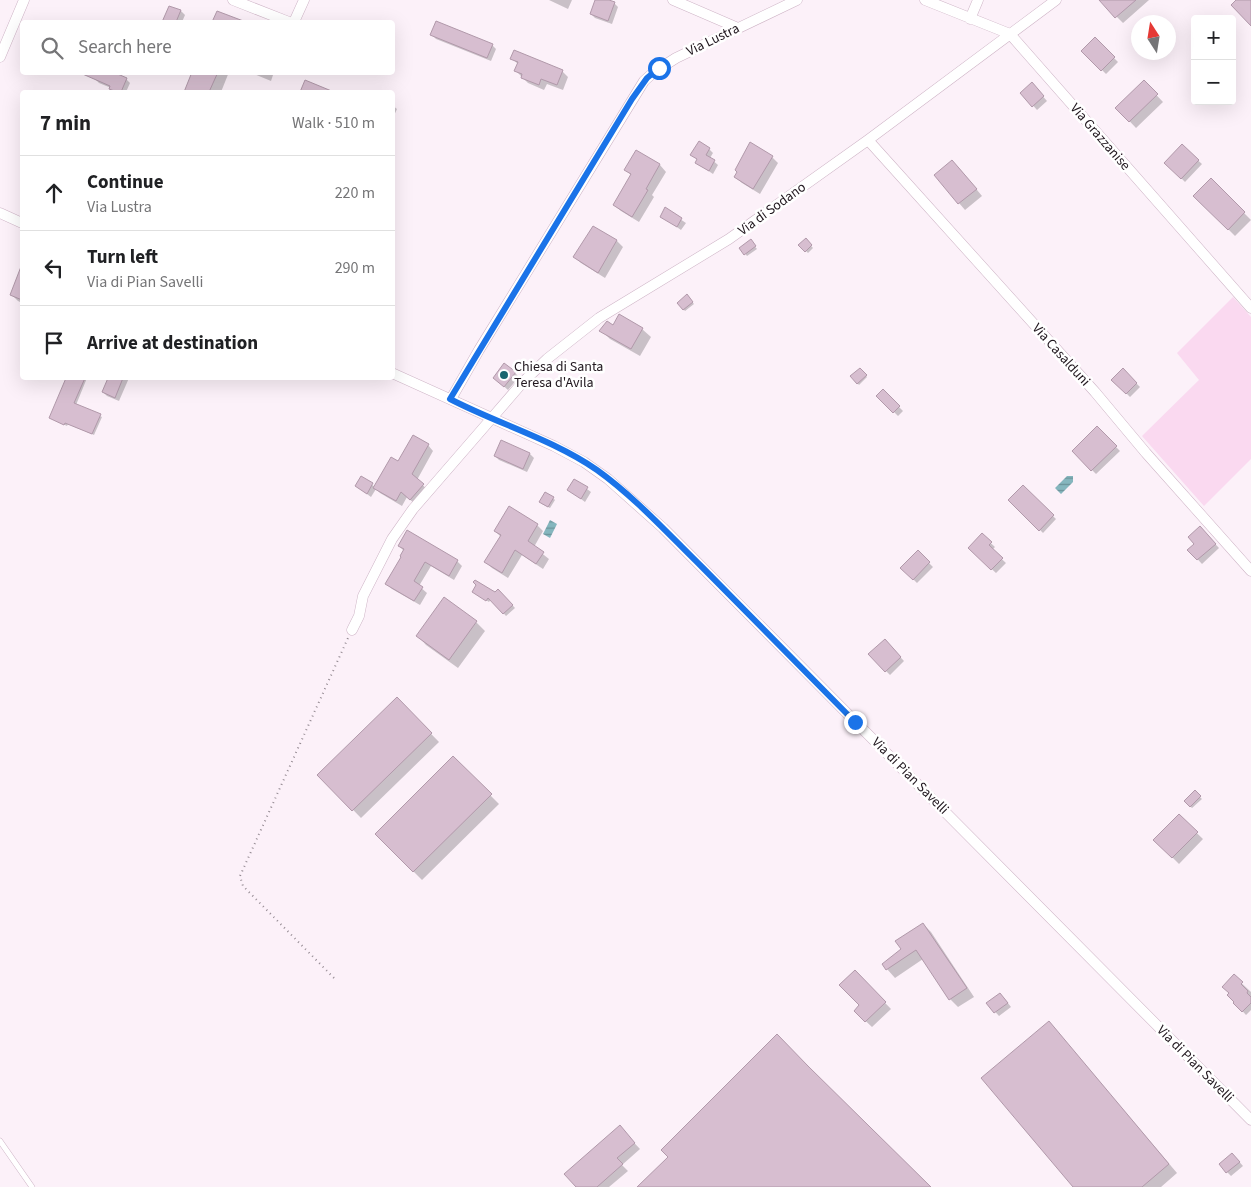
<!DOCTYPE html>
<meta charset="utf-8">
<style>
body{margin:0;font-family:"Source Sans 3",sans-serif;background:#f6f6f6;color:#202124}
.controls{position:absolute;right:15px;top:15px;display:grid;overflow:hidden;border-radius:5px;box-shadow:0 5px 20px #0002}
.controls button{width:45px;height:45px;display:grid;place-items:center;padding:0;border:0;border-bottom:1px solid #e0e0e0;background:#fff;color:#202124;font:25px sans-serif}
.compass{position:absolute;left:1131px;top:15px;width:45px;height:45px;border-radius:50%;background:#fff;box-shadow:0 5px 20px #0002;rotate:348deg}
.stop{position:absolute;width:15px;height:15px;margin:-11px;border:4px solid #1a73e8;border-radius:50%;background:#fff}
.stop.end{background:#1a73e8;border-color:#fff;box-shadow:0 1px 5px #0008}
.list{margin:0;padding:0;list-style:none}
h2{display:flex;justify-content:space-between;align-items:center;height:65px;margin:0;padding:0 20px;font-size:21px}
h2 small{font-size:16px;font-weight:400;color:#757577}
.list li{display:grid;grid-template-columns:32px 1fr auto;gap:15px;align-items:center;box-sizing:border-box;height:75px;padding:0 20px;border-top:1px solid #e0e0e0}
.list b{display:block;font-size:19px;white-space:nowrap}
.list p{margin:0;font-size:16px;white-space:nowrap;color:#757577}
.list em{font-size:16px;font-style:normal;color:#757577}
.icon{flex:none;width:28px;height:28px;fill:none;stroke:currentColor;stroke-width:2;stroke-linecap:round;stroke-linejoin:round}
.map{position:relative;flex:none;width:1251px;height:1187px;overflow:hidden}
.search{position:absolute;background:#fff;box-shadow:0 5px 20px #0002;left:20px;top:20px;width:375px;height:55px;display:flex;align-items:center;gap:12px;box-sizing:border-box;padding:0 18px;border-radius:5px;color:#757577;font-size:19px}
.panel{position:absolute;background:#fff;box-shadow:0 5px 20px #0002;left:20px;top:90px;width:375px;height:290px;border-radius:5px}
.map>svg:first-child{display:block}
</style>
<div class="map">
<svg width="1251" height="1187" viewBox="0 0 1251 1187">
<defs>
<pattern id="water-rules" width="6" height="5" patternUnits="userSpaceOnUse" patternTransform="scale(1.25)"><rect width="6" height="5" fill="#85b6be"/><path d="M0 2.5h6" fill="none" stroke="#6c939a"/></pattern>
</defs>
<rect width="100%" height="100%" fill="#fcf1f9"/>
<path fill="#fad9f0" d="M1233,297l18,20v142l-47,47 -62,-70 57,-56 -22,-27z"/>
<path fill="url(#water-rules)" d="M1067,476h6v6l-12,12 -6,-6z
M550,520l7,4 -7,14 -7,-4z"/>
<path fill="#0003" d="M549,0h23l-4,9z
M597,0h9l8,3 4,4 -6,17 -17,-6 -4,-4z
M1109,0h40l-26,23 -19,-19z
M170,7l11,4 4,4 -3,7h-18z
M218,12l25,10h-29z
M432,35l60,10 4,4 -5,12 -55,-22z
M1095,39l23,23 -12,12 -23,-23z
M511,58l51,13 6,6 -5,13 -16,-6 -3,6 -16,-7 -13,-13 3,-6z
M193,72h36l-8,20h-36z
M249,72h25l-3,9z
M95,79h31l4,4 -4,9h-5l-22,-9z
M1144,82l19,20 -27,26 -19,-20z
M1032,84l15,17 -10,9 -15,-17z
M392,105l5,4 -5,11z
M1182,146l20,18 -17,18 -19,-19z
M709,149l4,4 -3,5 8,7 -5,9 -12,-8 -4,-4 1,-2 -6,-5z
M637,152l23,13 6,7 -14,23 2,2 -15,25 -18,-11 -7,-6 18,-29 -6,-6z
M772,157l6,6 -18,31 -18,-11 -7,-6z
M959,168l23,28 -17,14 -30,-35z
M1211,180l40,40 -16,16 -40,-40z
M665,209l21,14 -5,7 -20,-14z
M593,227l24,14 6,6 -18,31 -24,-15 -6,-6z
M806,240l7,8 -5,5 -8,-8z
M752,243l5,6 -10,7 -6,-8z
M20,272l2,1v30l-4,-2 -7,-7z
M687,296l7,8 -9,7 -7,-8z
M613,326l29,3 9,8 -11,19 -30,-17 -9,-9z
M860,369l7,8 -8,8 -7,-8z
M1123,370l17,17 -10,10 -17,-17z
M515,373l4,4 -11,13 -10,-9z
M68,378h19l-11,27 26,12 -8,18 -26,-11 -1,2 -17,-8z
M109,378h20l-10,23 -12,-5 -4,-4z
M883,391l20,20 -5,5 -20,-20z
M1097,428l23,23 -24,23 -23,-23z
M428,445l5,6 -16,29 11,10 -12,15 -9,-8 -5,9 -22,-13 -4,-4 -5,8 -15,-11 5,-9 14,10 24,-24z
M530,454l4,4 -7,14 -28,-12 -4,-4z
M575,480l16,12 -6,10 -16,-12z
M1023,487l33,32 -13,14 -33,-33z
M553,498l2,2 -5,8 -8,-4z
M537,525l6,6 -9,16 15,12 -6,10 -21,-14 -14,23 -16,-10 -6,-6 15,-25 -6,-6z
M1200,528l19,20 -17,16 -13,-14 7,-6z
M982,535l13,12 -3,3 14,13 -10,10 -27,-25z
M399,546l58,15 5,5 -8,14 -23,-14 -12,20 8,7 -7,12 -28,-16 -5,-5 17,-33z
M918,552l15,15 -16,16 -15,-15z
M498,590l17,18 -9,8 -15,-17 -2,3 -13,-8 19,-1z
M476,622l9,9 -27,37 -32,-23 -8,-9z
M885,641l19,20 -14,14 -20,-20z
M397,699l42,43 -78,76 -42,-43z
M453,758l46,46 -77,76 -46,-46z
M1195,792l7,7 -10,9 -7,-7z
M1179,816l24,23 -24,25 -24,-24z
M923,924l8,8 43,65 -16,10 -8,-8 -27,-40 -28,19 -8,-9z
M855,972l36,37 -19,18 -17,-16 6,-6z
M1234,976l17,16v18l-5,5 -11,-12 1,-1z
M1004,998l7,9 -12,9 -11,-12z
M1057,1032l120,141 -16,14h-87z
M625,1133l15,16 -18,16 6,6 -19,16h-32z
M1236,1158l7,8 -12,10 -4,-4z"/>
<path fill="#d7bed0" stroke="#b199aa" d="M595,0h14l6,2 -7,19 -18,-7z
M1099,0h37l-21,18z
M1236,0h15v26l-20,-21z
M169,6l12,4 -5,12h-14z
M217,11l29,11h-34z
M436,21l57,23 -6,14 -57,-23z
M1095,37l20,20 -14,14 -20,-20z
M514,50l49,20 -6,15 -16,-6 -2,6 -18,-7 1,-4 -8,-3 4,-9 -8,-3z
M78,72h35l14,6 -6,14h-4l-8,-3 1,-3z
M192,72h26l-9,20h-25z
M305,80l29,12h-34z
M1144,80l14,14 -29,28 -14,-14z
M1032,82l12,14 -12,11 -12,-14z
M699,141l11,7 -4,7 9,5 -6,11 -14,-8 2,-4 -7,-4z
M750,142l23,14 -20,33 -19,-12 3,-5 -2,-2z
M1182,144l17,16 -18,19 -17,-16z
M636,150l24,14 -14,25 2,1 -16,27 -19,-12 18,-31 -7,-4z
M952,160l25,29 -19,15 -24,-29z
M1211,178l34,34 -17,18 -35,-34z
M665,207l17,11 -5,9 -17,-10z
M593,226l24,14 -19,33 -25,-16z
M806,238l6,7 -7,7 -7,-7z
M751,239l5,7 -12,9 -5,-7z
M22,264v36l-12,-5z
M687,294l6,8 -10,8 -6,-7z
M619,314l24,14 -12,21 -32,-18 8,-10 6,4z
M504,363l12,9 -12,15 -11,-9z
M860,368l7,7 -10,9 -7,-8z
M1123,368l14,15 -11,11 -15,-14z
M66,378h19l-11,25 27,11 -9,20 -27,-11 -1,2 -15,-7z
M108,378h15l-8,20 -13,-6z
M883,389l17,17 -7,7 -17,-17z
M1097,426l20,20 -26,25 -19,-20z
M413,435l16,9 -17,30 12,10 -14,16 -9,-8 -5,9 -23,-13 18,-31 7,4z
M501,440l29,13 -7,16 -29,-13z
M361,476l12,7 -6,11 -12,-8z
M574,479l14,8 -7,12 -14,-9z
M1023,485l31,30 -15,16 -31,-31z
M545,492l9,5 -6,10 -9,-5z
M509,506l29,18 -10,17 16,11 -8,12 -21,-14 -13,23 -18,-11 17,-27 -7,-4z
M1200,526l16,18 -19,16 -10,-10 7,-6 -6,-7z
M407,530l51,30 -9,16 -24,-14 -11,19 9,6 -9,14 -29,-17 16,-27 -1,-1 4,-7 -6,-3z
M982,533l10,9 -3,3 14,13 -12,12 -23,-22z
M918,550l12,12 -17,18 -13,-12z
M475,580l20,12 3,-3 15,16 -10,9 -15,-16 -2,3 -14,-9 4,-7 -3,-3z
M444,597l33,24 -28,39 -33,-24z
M885,639l16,18 -16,15 -17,-18z
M397,697l35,36 -80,78 -35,-36z
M453,756l39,38 -79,78 -38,-38z
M1195,790l6,6 -11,11 -6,-6z
M1179,814l19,18 -26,26 -19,-18z
M923,923l44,65 -18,12 -33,-50 -30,20 -4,-6 19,-15 -6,-8z
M855,970l31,32 -21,20 -11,-11 5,-6 -20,-20z
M1234,974l9,8 -2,2 7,7 -1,2 4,4v6l-9,9 -9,-9 1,-1 -7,-7 2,-2 -7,-6z
M1000,993l8,10 -14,10 -8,-10z
M1049,1021l120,143 -27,23h-69l-92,-109z
M777,1034l31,32 123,121h-294l31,-30 -7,-7z
M620,1125l15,18 -18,15 6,6 -26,23h-21l-12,-13z
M1232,1153l8,9 -14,11 -7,-9z"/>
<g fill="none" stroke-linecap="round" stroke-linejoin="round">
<defs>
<path id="lane" d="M0,1141l32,46"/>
<path id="street" d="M233,0l56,22
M673,0l65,28
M925,0l85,34 241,274
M970,19l8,-19
M294,22l10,-22
M0,57l24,-57
M868,140l227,252 51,61 105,118
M0,213l22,10
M392,373l162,73 30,16 24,17 55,49 588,592
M451,399l28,-49 165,-269 10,-9 22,-14 121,-58
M352,630l7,-14 4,-20 29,-57 21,-30 78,-90 32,-37 24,-23 52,-41 130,-79 139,-99 188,-140"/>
</defs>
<use href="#lane" stroke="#ceb4c6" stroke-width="6"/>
<use href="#street" stroke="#ceb4c6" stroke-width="11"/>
<path stroke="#958b93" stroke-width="2" stroke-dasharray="1 4" stroke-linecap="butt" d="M334,978l-91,-92 -3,-10 108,-238"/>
<use href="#lane" stroke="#fff" stroke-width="5"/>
<use href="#street" stroke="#fff" stroke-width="10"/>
</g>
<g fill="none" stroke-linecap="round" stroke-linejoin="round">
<path stroke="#1a73e8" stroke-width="6" d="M659,68l-12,10 -15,21 -182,300c48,25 102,40 147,71 39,28 72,65 106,98 50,51 101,102 152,154"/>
</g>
<circle fill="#19656f" stroke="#fff" stroke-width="2" cx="504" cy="375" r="5"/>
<g text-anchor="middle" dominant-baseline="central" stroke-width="5" stroke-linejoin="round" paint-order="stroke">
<g font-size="14" fill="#20171e" stroke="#fff">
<text transform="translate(713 40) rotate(-26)">Via Lustra</text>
<text transform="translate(1100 137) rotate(49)">Via Grazzanise</text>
<text transform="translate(772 209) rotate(-36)">Via di Sodano</text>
<text transform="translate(1061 355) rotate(48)">Via Casalduni</text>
<text transform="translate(910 776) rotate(45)">Via di Pian Savelli</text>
<text transform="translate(1195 1064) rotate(45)">Via di Pian Savelli</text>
</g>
<g font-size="14" fill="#20171e" stroke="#fff" text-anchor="start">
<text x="514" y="367">Chiesa di Santa<tspan x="514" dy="16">Teresa d'Avila</tspan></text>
</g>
</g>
</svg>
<div class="controls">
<button>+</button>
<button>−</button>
</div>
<svg class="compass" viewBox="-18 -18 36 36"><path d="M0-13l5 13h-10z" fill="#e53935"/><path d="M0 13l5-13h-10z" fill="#757577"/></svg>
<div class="stop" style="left:659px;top:68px"></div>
<div class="stop end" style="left:855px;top:722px"></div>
<div class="search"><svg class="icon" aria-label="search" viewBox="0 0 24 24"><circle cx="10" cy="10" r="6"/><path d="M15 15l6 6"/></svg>Search here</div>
<section class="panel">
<h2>7 min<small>Walk · 510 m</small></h2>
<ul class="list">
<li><svg class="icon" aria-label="ahead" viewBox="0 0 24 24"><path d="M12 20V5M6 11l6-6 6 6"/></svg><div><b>Continue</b><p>Via Lustra</p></div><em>220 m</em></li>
<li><svg class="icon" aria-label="left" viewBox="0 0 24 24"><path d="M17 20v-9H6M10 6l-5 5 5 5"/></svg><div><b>Turn left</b><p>Via di Pian Savelli</p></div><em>290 m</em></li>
<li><svg class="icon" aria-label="arrive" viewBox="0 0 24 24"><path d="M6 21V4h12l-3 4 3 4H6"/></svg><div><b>Arrive at destination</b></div></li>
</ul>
</section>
</div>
